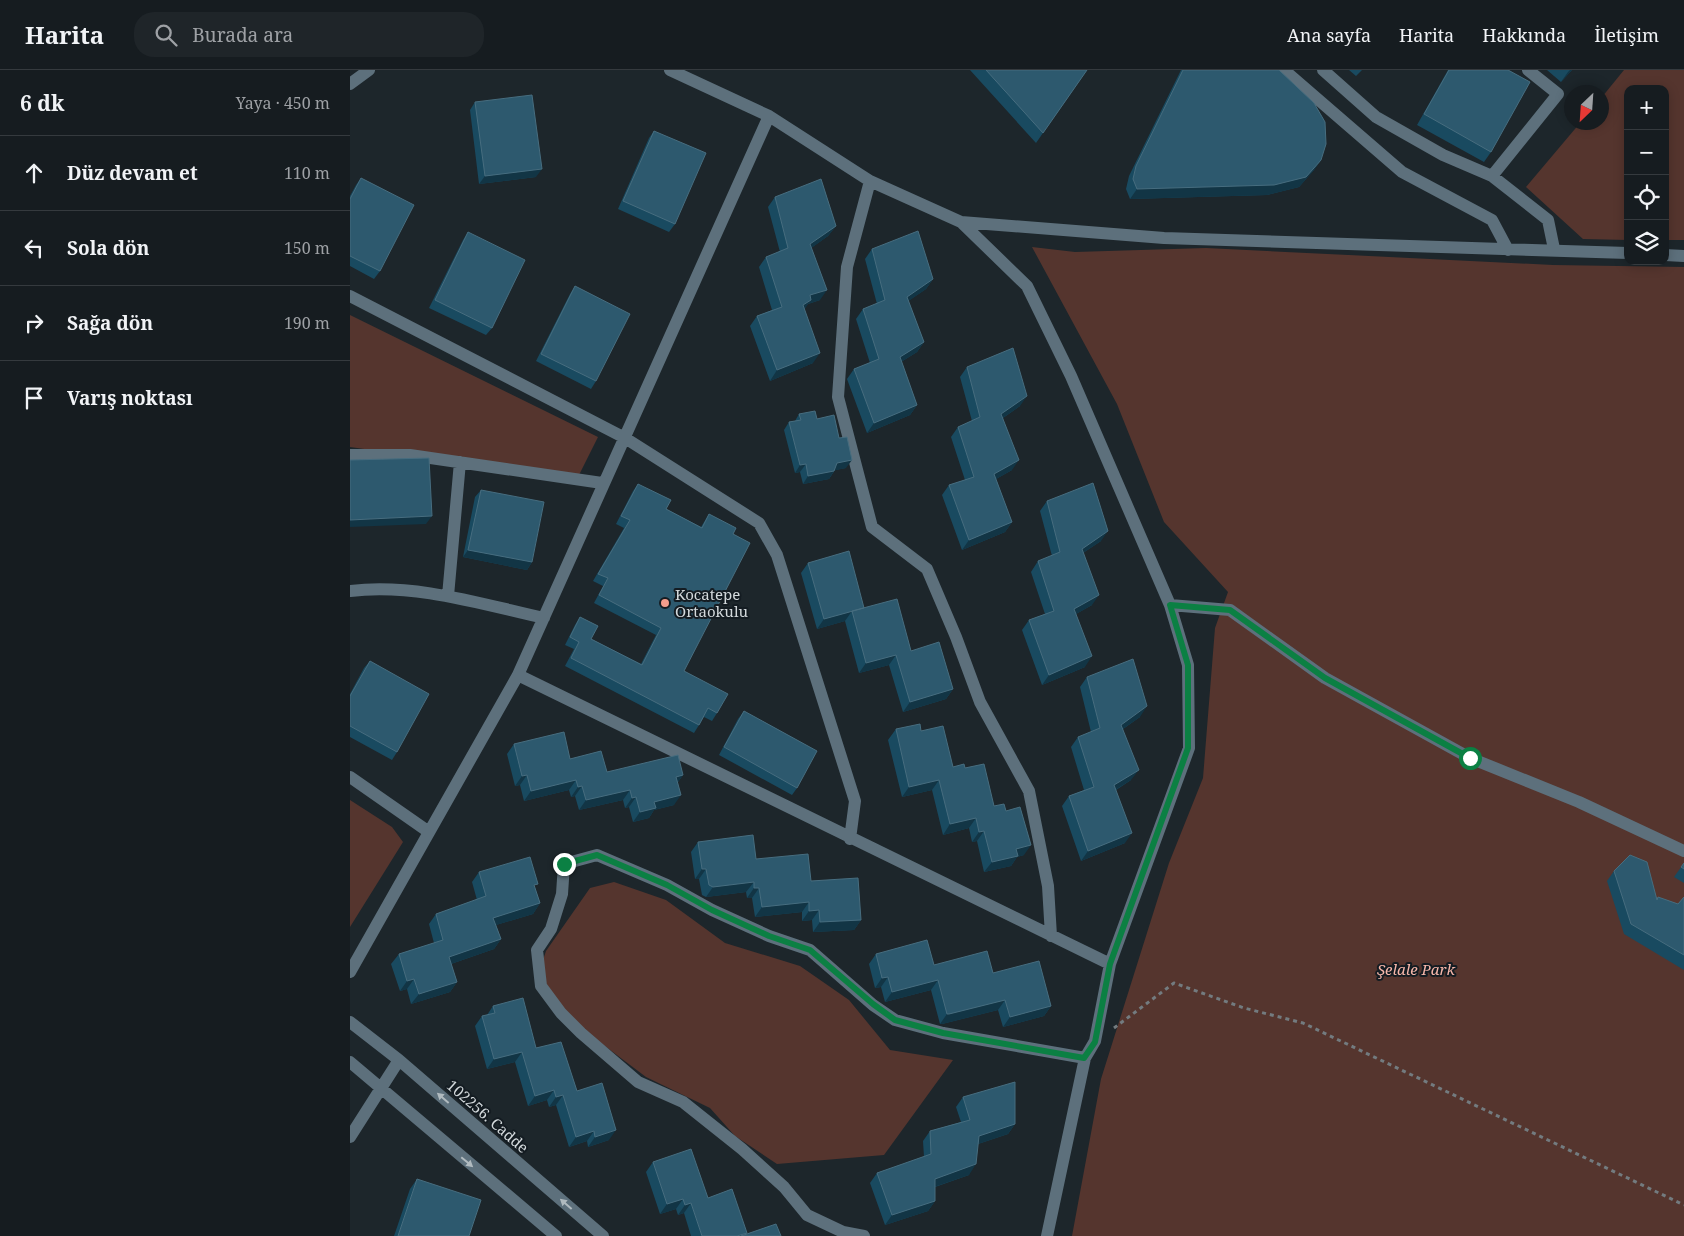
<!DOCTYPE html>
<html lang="tr">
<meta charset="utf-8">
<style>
body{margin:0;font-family:"Noto Serif",serif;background:#1f2529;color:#f1f3f6}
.controls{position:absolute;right:15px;top:15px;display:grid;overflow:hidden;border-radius:10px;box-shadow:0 2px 12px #0003}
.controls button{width:45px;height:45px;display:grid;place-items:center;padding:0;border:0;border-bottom:1px solid #353a3e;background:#161c20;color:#f1f3f6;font:25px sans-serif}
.compass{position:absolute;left:1214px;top:15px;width:45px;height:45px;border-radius:50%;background:#161c20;box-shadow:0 2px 12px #0003;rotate:205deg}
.stop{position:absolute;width:15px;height:15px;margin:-11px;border:4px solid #0b8043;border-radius:50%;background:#fff}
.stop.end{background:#0b8043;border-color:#fff;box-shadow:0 1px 5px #0008}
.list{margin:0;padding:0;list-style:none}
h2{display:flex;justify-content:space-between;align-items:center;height:65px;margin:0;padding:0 20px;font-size:21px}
h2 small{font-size:16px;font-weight:400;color:#9ea1a5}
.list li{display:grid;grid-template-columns:32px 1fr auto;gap:15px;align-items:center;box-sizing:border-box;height:75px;padding:0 20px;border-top:1px solid #353a3e}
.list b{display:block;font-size:19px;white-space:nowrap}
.list em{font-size:16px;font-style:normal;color:#9ea1a5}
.icon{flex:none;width:28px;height:28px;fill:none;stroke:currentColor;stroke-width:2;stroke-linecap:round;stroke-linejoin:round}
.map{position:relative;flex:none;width:1334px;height:1166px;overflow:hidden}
header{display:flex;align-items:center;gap:30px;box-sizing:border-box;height:70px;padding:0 25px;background:#161c20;border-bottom:1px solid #353a3e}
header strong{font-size:24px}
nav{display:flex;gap:28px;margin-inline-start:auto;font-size:18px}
.search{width:350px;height:45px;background:#1f2529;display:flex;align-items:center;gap:12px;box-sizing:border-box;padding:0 18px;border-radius:20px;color:#9ea1a5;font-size:19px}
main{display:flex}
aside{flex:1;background:#161c20}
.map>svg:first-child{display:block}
</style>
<header>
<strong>Harita</strong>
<div class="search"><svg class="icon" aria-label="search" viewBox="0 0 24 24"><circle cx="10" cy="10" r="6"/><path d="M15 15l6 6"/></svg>Burada ara</div>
<nav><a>Ana sayfa</a><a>Harita</a><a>Hakkında</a><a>İletişim</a></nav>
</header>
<main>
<aside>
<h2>6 dk<small>Yaya · 450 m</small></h2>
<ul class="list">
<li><svg class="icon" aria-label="ahead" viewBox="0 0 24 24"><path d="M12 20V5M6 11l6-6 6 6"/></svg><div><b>Düz devam et</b></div><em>110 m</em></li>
<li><svg class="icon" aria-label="left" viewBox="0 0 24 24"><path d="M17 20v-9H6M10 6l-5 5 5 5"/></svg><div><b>Sola dön</b></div><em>150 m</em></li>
<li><svg class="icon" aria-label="right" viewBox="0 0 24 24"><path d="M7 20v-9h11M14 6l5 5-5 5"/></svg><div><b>Sağa dön</b></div><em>190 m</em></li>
<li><svg class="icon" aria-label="arrive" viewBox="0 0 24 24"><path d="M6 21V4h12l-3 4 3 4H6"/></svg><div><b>Varış noktası</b></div></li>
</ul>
</aside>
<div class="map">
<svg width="1334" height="1166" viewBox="0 0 1334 1166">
<rect width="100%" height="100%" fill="#1d262b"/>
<path fill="#55352e" d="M1274,0h60v170h-19v-151h-37v151l-45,-1 -57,-52 54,-64 22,-1v-25z
M682,177l43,5 131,-4 347,17 131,2v969h-612l29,-157 68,-216 34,-85 12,-150 13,-36 -64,-70 -47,-118z
M0,245l248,122 -21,42 -227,-32z
M0,730l42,27 11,15 -53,85z
M264,812l52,18 59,43 75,23 49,34 41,50 63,10 -69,95 -107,9 -42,-28 -25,-28 -64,-31 -85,-64 -23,-38 8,-24 44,-63z"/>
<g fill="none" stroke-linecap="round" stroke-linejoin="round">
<path stroke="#737b7f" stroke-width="3" stroke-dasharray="4 4" stroke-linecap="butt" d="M764,958l60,-45 70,25 59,15 381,182"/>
<path stroke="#5d707c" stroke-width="12" d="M320,0l99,46
M934,0l118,102 90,48 16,30
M973,0l53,47 67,38 49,21
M1178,0l30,24 -66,82 56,44 6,29
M0,14l19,-14
M520,111l-23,86 -9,130 34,130 55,42 29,68 24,65 49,89 19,95 3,50
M611,152l66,64 44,90 99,229 18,60 1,83 -79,216
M1315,185l19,1
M0,226l275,142 134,85 18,32 78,246 -5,38
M0,385h60l192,28
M0,521c65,-8 131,13 194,27
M98,526l12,-134
M820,535l60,5 95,68 145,80 109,44 105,49
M168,605l592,289 -15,77 -10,17 -38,178
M0,707l79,55
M0,902l168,-297 251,-559 101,65 91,41 203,16 464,15
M0,952l49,38 204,176
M0,992l206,174
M0,1067l49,-77
M514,1166l-21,-4 -36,-17 -23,-28 -42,-38 -59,-47 -45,-20 -57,-49 -20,-20 -20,-27 -4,-36 14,-21 11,-35 2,-30 33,-9 70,30 45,25 57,26 41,14 63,55 22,15 48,13 142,25"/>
</g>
<path fill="#194a60" d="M620,0h117l-51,73z
M831,0h98l42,90 -7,10 -15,17 -32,8 -137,4 -4,-10 3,-13z
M999,0h13l-6,6z
M1098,0h60l-17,82 -7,10 -67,-37z
M1197,0h25l-11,12z
M125,32l61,75 -57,7 -9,-74z
M304,61l21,93 -6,8 -51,-23 31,-71z
M11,108l19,93 -6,8 -24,-13v-70l6,-11z
M425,127l61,29 -8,10 -17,12 9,52 -12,4 -4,5 9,54 -43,18 -20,-55 7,-10 15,-6 -13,-43 7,-10 14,-5 -12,-45z
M118,162l24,96 -6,7 -57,-27 34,-68z
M522,179l61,30 -7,10 -18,12 16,41 -7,10 -16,10 16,43 -7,10 -43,18 -20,-54 7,-10 16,-6 -14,-44 7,-10 14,-5 -12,-45z
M225,216l21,95 -5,8 -55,-28 34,-67z
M617,297l53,39 -17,12 9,52 -16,9 16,43 -7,10 -43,18 -20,-55 7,-10 16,-5 -14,-43 7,-10 14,-6 -12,-44z
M449,344l18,5 22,19 7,30 -11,2 -6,9 -26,5 -3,-12 -5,1 -11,-43 5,-8 6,-1z
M288,414l28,25 35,18 8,-13 24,20 -49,137 33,42 -5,8 -8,-4 -10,16 -129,-67 9,-17 -9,-4 10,-20 5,-8 11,22 50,25 15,-29 -62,-32 9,-17 -10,-5 31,-53 -8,-4 17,-33z
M131,420l51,72 -5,8 -64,-13 12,-60z
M697,431l54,40 -18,12 9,52 -16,9 9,53 -43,18 -20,-55 7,-10 16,-6 -14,-42 7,-11 14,-5 -12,-45z
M458,493l56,45 89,81 -7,10 -43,13 -14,-47 -30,8 -14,-52 -28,8 -16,-56z
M20,591l27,91 -5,8 -42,-23v-43l14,-26z
M737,607l53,40 -17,12 8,51 -15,10 9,53 -44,18 -19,-55 7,-10 15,-6 -13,-43 7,-10 13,-5 -11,-45z
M394,641l53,77 -5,7 -73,-40 19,-36z
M546,659l25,2 32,36 12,1 29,38 12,5 18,44 -7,2 -6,9 -27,6 -7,-31 -5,1 -3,-14 -26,7 -11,-45 -30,7 -14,-57z
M164,674l56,15 37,13 76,3 -5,7 -4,23 -20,5 -5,8 -16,4 -4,-15 -4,1 -2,-8 -44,10 -4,-14 -4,1 -2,-7 -45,11 -4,-16 -5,1 -8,-32z
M348,772l58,17 55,22 50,39 -7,10 -41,2 -1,-12 -10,1v-9l-47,5 -3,-19h-5l-1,-6 -40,5 -4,-2 -3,-16h-4l-4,-27z
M1334,793v20l-10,-6z
M1264,801l43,29 21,4 6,-7v73l-60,-36 -17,-53z
M129,802l56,16 5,15 -7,11 -37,11 5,14 -7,10 -43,15 6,18 -7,10 -39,12 -4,-15 -7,2 -9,-27 8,-10 35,-11 -5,-19 7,-10 41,-14 -5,-18z
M526,884l58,11 59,8 58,33 -7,10 -41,11 -5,-17 -56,14h-2l-9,-34 -46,12 -4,-15 -6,1 -6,-24z
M143,936l43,42 41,43 32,49 -21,7 -1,-6 -18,6 -13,-42 -7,2 -2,-7 -19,6 -13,-44 -28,7 -12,-43 7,-10 5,-1z
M613,1027l52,27 -7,10 -30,10 -9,31 -34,12v14l-7,10 -43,14 -15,-42 7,-10 47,-16 -1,-16 7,-10 31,-9 -5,-15z
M303,1092l55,36 39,35 -2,2 36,1h-90l-7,-23 -6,2 -2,-6 -16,5 -14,-42z
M67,1109l52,57h-75l16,-47z"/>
<path fill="#123545" d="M1220,0h2l-11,12 7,-10z
M971,90l-7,10 -15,17 -32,8 -137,4 7,-10z
M192,99l-6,8 -57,7 6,-8z
M486,156l-8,10 -25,18 7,-10z
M583,209l-7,10 -26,18 7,-10z
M477,220l-7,10 -12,4 -4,6 -8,5 14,-20z
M574,272l-7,10 -24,15 7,-10z
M470,283l-7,10 -43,18 7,-11z
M677,326l-7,10 -26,18 7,-10z
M567,335l-7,10 -43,18 7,-10z
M502,390l-6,8 -14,3 5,-8z
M669,390l-7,10 -25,14 7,-10z
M456,394l-6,8 -5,1 5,-8z
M484,401l-5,8 -26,5 5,-8z
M82,446l-6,8 -76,3v-7z
M662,452l-7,10 -43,18 7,-10z
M758,461l-7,10 -27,18 8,-10z
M118,480l64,12 -5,8 -64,-13z
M749,525l-7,10 -25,14 7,-10z
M514,538l-12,3 -7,10 -28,8 7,-10z
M546,585l-7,10 -30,8 7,-10z
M742,586l-7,11 -43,18 7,-10z
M603,619l-7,10 -43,13 7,-10z
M797,636l-7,11 -26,18 7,-10z
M789,700l-8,10 -24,15 7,-10z
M177,705l-7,10 -5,1 7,-10z
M333,705l-7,10v-8z
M226,710l-7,10 -45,11 7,-10z
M589,710l-7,10 -30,7 7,-10z
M232,716l-7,10 -4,1 7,-10z
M280,720l-7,10 -44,10 7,-10z
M331,725l-7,10 -20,5 -5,8 -16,4 7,-10 14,-10z
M286,727l-7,10 -4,1 7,-10z
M626,748l-7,10 -26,7 7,-11z
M634,761l-7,10 -5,1 7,-10z
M782,763l-7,10 -44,18 7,-10z
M681,775l-7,10 -7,2 -6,9 -27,6 8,-10 24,-13z
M352,799h4l-7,10h-4z
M404,812l-8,10 -40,5 7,-10z
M404,818h5l-7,10h-5z
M459,832l-7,10 -47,5 7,-10z
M190,833l-7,11 -47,14 7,-10z
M469,840l-7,10 -10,1 7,-10z
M511,850l-7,10 -41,2 7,-10z
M151,869l-7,10 -52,18 7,-10z
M538,907l-7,10 -6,1 7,-10z
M64,909l-7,10 -7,2 7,-10z
M588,910l-7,10 -46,12 7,-10z
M107,912l-7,10 -39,12 8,-10z
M655,930l-7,10 -56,14h-2l7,-10z
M701,936l-7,10 -41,11 7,-10z
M172,982l-7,10 -28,7 7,-10z
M204,1020l-7,10 -19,6 7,-10z
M213,1025l-7,10 -7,2 7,-10z
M665,1054l-7,10 -36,12 7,-10z
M266,1060l-7,10 -21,7 7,-10z
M244,1061l-7,10 -18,6 7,-10z
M626,1094l-7,11 -41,14 7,-10z
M333,1129l-7,10 -16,5 7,-10z
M585,1131l-7,10 -43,14 7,-10z
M341,1133l-7,10 -6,2 7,-10z"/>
<path fill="#2d596e" stroke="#476d7f" d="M636,0h101l-44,63z
M833,0h96l35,33 11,19 1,22 -5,16 -15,17 -32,8 -137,4 -4,-10 3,-13z
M1099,0h59l22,12 -39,70 -67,-38z
M182,25l10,74 -57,7 -10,-74z
M304,61l52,22 -31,71 -52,-23z
M11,108l53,27 -34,66 -30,-15v-57z
M471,109l15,47 -26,18 17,46 -17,5 1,5 -8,5 17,48 -43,17 -20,-54 25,-9 -16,-50 22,-9 -13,-51z
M568,161l15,48 -26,18 17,45 -24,15 17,48 -43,18 -20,-54 25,-10 -16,-50 22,-9 -13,-51z
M118,162l57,28 -33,68 -57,-28z
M225,216l55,28 -34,67 -55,-27z
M663,278l14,48 -26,18 18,46 -25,14 18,48 -43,18 -20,-55 25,-8 -16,-50 22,-10 -13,-50z
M465,341l2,8 17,-4 5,23 8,-1 5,23 -15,3 -3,8 -26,5 -2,-12 -6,1 -11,-43 12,-2 -2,-6z
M79,388l3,58 -82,4v-60z
M743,413l15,48 -26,18 17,46 -25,14 18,47 -43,19 -20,-55 25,-9 -16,-50 22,-9 -13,-51z
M288,414l33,16 -5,9 36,19 7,-14 27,14 -3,6 17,9 -66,128 44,23 -11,19 -9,-5 -9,17 -128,-67 8,-16 -9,-5 10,-20 18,9 -7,13 51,26 19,-37 -62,-33 9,-17 -10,-4 32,-54 -9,-4z
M131,420l63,12 -12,60 -64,-12z
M499,481l15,57 -40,11 -16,-56z
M547,529l14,52 28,-9 14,47 -43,13 -14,-47 -30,8 -14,-52z
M783,589l14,47 -26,19 18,45 -25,15 18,48 -44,18 -19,-55 25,-9 -16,-50 22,-9 -13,-51z
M20,591l59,33 -32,58 -47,-26v-30z
M394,641l73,40 -20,37 -73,-41z
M570,654l1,7 22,-5 10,41 11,-3 1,4 19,-4 10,42 10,-2 2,7 14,-4 11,38 -15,4 2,7 -26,6 -8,-31 -5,1 -3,-14 -26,6 -11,-44 -30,7 -13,-58z
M214,662l6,27 31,-8 6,21 71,-17 5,20 -7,2 5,18 -27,7 2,6 -16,4 -4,-15 -4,1 -2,-8 -44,10 -4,-14 -4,1 -2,-7 -45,11 -4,-16 -5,1 -8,-32z
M403,765l3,24 52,-5 3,27 47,-3 3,42 -41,2 -1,-12 -10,1v-9l-47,5 -3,-19h-5v-6l-41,5 -4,-2 -3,-16h-4l-4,-27z
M1280,785l17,7 10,38 1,-3 20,7 6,-7v58l-53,-31 -17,-53z
M180,787l8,27 -4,1 6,18 -47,15 8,21 -52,18 8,25 -38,12 -5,-15 -7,2 -8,-27 44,-14 -7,-26 50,-18 -7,-24z
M1334,793v6l-3,-2z
M577,870l7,25 53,-14 6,22 46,-12 12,45 -41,11 -5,-17 -56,14h-2l-9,-34 -46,12 -4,-15 -6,1 -6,-24z
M173,928l13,50 25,-6 16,49 25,-8 14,47 -21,7 -1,-6 -18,6 -13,-42 -7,2 -2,-7 -19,6 -13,-44 -28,7 -12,-43 13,-3 -2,-7z
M665,1012v42l-36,12 -3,28 -41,15v22l-43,14 -15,-42 54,-19 -1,-23 40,-11 -7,-23z
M341,1079l17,49 24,-9 15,44 -10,3h-35l-11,-33 -6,2 -2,-6 -16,5 -14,-42z
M67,1109l64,21 -12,36h-71z
M426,1154l5,12h-40z"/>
<defs><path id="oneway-solid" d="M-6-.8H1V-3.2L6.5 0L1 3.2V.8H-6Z" transform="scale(1.25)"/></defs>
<g fill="#b0babf">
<use href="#oneway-solid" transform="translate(93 1028) rotate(-139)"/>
<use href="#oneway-solid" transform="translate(117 1092) rotate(40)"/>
<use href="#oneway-solid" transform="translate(216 1134) rotate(-139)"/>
</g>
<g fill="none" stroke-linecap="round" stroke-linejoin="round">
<path stroke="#0b8043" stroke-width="6" d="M214,794l33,-9 70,30 45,25 57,26 41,14 63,54 22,16 48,13 141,25 11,-16 15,-78 78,-216v-83l-18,-60 60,5 95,68 145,80"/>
</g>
<circle fill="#f49d8c" stroke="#141c22" stroke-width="2" cx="315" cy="533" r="5"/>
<g text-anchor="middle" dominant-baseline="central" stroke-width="4" stroke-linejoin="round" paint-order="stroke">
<g font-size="15" fill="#d3d9dc" stroke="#141c22" text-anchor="start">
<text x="325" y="524">Kocatepe<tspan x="325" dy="17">Ortaokulu</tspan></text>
</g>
<g font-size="15" font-style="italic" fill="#f7b7aa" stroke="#141c22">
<text x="1066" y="899">Şelale Park</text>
</g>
<g font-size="15" fill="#d3d9dc" stroke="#141c22">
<text transform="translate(138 1046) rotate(41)">102256. Cadde</text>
</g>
</g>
</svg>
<div class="controls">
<button>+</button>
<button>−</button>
<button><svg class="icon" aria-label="locate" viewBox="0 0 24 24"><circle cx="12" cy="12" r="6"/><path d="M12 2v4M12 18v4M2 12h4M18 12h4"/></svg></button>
<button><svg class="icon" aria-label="layers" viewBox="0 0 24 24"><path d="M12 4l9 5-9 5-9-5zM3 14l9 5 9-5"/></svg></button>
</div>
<svg class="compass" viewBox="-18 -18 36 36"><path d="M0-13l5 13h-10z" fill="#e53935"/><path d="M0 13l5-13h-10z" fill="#9ea1a5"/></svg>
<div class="stop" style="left:1120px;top:688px"></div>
<div class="stop end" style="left:214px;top:794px"></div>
</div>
</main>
